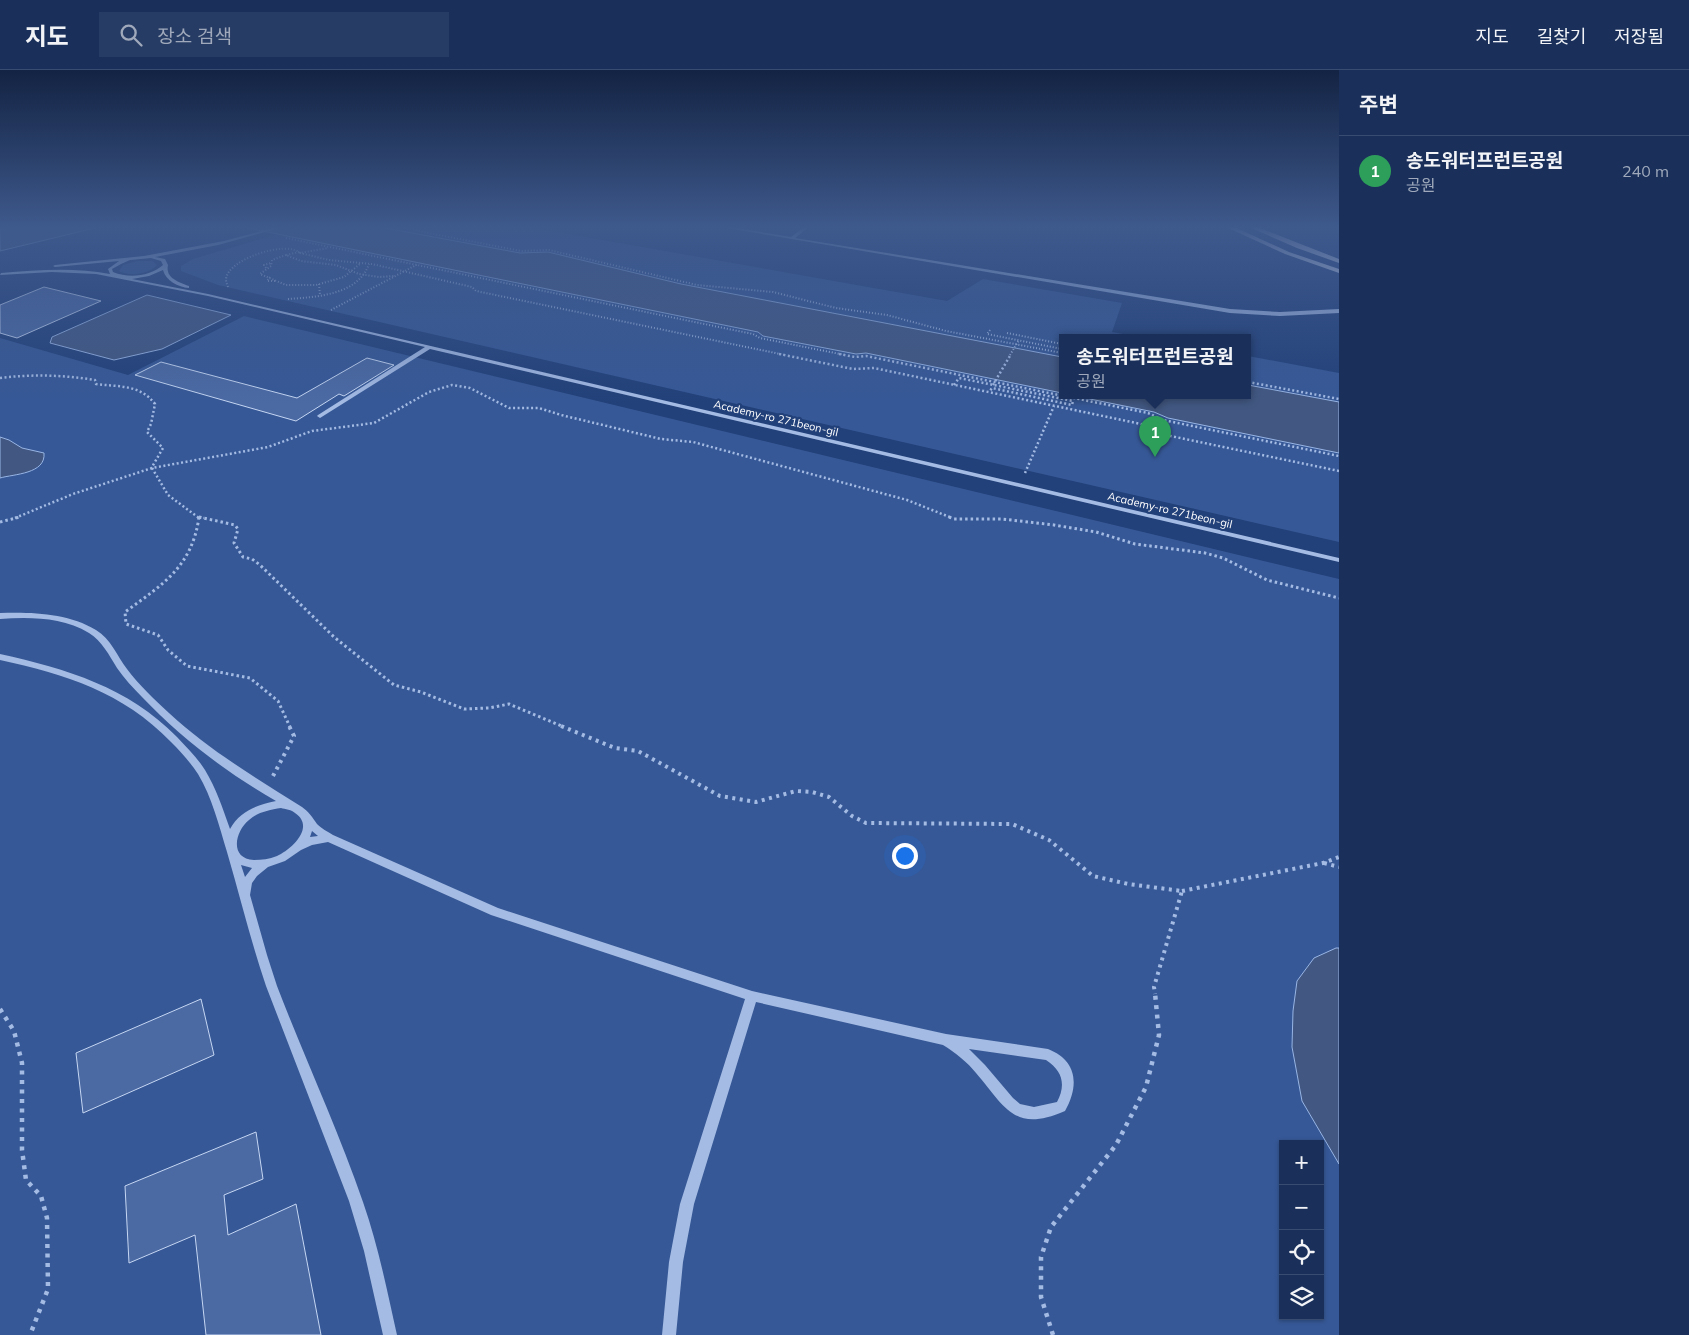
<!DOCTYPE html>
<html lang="ko">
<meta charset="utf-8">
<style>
body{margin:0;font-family:Mulish,"Noto Sans KR",sans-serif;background:#273c64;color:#f1f3f6}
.controls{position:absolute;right:15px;bottom:15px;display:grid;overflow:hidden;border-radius:0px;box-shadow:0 1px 4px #0004}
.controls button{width:45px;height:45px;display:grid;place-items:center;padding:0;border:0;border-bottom:1px solid #384b71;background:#1a305b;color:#f1f3f6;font:25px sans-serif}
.you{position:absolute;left:904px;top:785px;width:18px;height:18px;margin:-12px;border:4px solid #fff;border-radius:50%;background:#1a73e8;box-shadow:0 0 0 8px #1a73e833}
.badge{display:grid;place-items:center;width:32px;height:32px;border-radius:50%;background:#e69b98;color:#fff;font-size:16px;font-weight:700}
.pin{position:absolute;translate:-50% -41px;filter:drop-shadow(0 1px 2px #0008)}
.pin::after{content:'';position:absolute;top:26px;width:18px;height:15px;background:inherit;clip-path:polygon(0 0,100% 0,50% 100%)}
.popup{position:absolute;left:1059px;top:264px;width:192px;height:65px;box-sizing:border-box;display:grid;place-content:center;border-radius:0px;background:#1a305b;filter:drop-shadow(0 1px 4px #0005);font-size:16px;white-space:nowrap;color:#9fa9bb}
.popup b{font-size:19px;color:#f1f3f6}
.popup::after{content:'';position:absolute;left:50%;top:100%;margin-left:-10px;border:10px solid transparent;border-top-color:#1a305b}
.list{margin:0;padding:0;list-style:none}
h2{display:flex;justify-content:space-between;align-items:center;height:65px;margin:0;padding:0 20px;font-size:21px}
h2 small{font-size:16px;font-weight:400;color:#9fa9bb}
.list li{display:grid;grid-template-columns:32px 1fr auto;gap:15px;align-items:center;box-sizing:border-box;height:70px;padding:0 20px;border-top:1px solid #384b71}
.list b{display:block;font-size:19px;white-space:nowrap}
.list p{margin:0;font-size:16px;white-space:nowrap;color:#9fa9bb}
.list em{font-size:16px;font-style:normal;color:#9fa9bb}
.icon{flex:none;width:28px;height:28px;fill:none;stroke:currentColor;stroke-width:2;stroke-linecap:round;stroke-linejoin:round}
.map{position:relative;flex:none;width:1339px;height:1265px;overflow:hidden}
header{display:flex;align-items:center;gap:30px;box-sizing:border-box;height:70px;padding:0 25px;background:#1a305b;border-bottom:1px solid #384b71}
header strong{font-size:24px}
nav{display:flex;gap:28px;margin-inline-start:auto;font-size:18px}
.search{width:350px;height:45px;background:#273c64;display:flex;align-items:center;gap:12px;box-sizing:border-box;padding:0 18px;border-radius:0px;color:#9fa9bb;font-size:19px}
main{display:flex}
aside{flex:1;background:#1a305b}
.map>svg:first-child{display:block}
</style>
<header>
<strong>지도</strong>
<div class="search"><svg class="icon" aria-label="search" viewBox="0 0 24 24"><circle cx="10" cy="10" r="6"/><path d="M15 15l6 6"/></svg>장소 검색</div>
<nav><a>지도</a><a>길찾기</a><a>저장됨</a></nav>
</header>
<main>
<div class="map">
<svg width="1339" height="1265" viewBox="0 0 1339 1265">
<rect width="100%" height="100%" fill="#224079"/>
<path fill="#365896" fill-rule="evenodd" d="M243,157h286l418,74 36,-22 139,24 -10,29 35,6h-85v58h186v-40l91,17v169l-1121,-257 -37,-14v-5l12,-7 85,-25z
M137,191h15l5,4c-7,9 -28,12 -38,6l4,-6z
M244,246l1095,263v756h-1339v-997l128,37zM1283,1074h37v172h-37z"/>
<path fill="#425882" stroke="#98b5e5" d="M0,157h99l-99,24z
M243,157h137l140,26 28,-1 133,32 381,73v36l-196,-40 -10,1 -93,-18 -5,-4z
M147,225l84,20 -69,34 -48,11 -64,-17 2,-6z
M1248,315l91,17v51l-171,-35 -14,-6 -79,-16h173z
M0,367l9,3 13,8 22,5c2,21 -30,21 -44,25z
M1336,878h3v216l-37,-63 -10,-54 1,-36 4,-30 17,-23z"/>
<path fill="#4b69a3" stroke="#c6d7f3" d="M44,217l57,14 -84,37 -17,-5v-28z
M367,288l27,7 -50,31 -5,-2 -43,27 -161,-46 26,-13 136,36z
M201,929l13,56 -131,58 -7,-60z
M256,1062l7,47 -39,16 4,40 68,-31 25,131h-115l-11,-100 -66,28 -4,-77z"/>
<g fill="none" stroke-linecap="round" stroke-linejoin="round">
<path stroke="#a4bbe4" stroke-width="2" stroke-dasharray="1 2" stroke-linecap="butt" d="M398,157l123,24 28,-1 148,35 76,7 63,16 51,7 59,16 116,22
M292,159l8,-2
M286,168l467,96 7,4 85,17
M299,182l-13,3 15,6 35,4 23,9 20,3 16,-1
M300,183l29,7 43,4 100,23 4,4 309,64
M286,185l-14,5 -1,6 -11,8 26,11h30l28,-8 17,-14
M266,198l-2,-3 7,-2
M270,207l-3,4h10
M319,214l1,11
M228,217c-1,-3 -2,-5 -2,-8 2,-20 60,-39 74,-26l28,-5
M288,229c29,-2 70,-4 81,-35
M331,240l87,-46
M990,260l-3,4 75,15
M1007,263l55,11"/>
<path stroke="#a4bbe4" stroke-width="2.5" stroke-dasharray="2 2.5" stroke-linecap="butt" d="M779,284l74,15 21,-1 267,56 20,10 178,37
M839,284l16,3 11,-1 282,57 15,7 176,36
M0,308c32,-4 63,-3 95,2l1,4c22,3 44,0 59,20l-4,20 -4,8 16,16 -11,19
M1248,312l91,17
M954,315l5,-7 114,23 -1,4 -80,-17 -3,4
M152,398l16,27 31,23
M1025,403l29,-67
M199,447l5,1
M15,448l58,-24 79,-26 116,-21 44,-16 62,-8 55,-31 23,-7 18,3 39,20h30l22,7 100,24 32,3 214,58 45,18"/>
<path stroke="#a4bbe4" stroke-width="3" stroke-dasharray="2.5 3" stroke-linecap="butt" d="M199,447c-7,50 -36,67 -74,95l1,12 32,11 10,15 19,16 63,12 28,23 12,26
M199,447l36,8 3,4 -4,14 9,14 9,2 8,6 74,72 60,48 27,7 43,17 25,-1 20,-4 55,23
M949,447l5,2h48l52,6 42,7 39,12 70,9 18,5 44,22 72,18
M0,452l20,-5"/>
<path stroke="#a4bbe4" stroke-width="4" stroke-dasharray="3 4.5" stroke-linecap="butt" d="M561,656l54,22 23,3 82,45 36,6 40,-11 16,1 17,5 23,19 14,7 146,1 37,16 44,36 35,8 54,7 -28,96 1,7
M273,706l21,-40 -5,-10
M1324,793l15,4
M1182,821l141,-28 16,-6"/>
<path stroke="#a4bbe4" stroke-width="4.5" stroke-dasharray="4 5.5" stroke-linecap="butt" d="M0,939l14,22 8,32v87l4,30 15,16 6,22 1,71 -18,46
M1053,1265l-12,-38v-40l10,-30 65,-82 30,-58 13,-52 -4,-42"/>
<path fill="#a4bbe4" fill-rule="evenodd" d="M277,157h6l-65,18 -63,12 10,2 3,6c-3,13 11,17 21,21v2c-11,-1 -23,-7 -26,-18l-14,6 -17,3 76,15 1131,264v4l-909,-213 -110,69 -3,-2 1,-1 107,-68 -217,-51 -112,-22 -44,-2 -52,3 1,-2c36,-3 73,-6 109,1l-2,-5 11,-8 -64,6 -2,-1 2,-1 89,-9 80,-15zM151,188l10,3 2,4c-13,11 -33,14 -50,7l-1,-3 9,-5 9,-4z
M721,157h9l61,10 13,-10h5l-14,11 435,71 50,3 59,-3v4l-59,3 -50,-3z
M0,543c32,-1 68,0 96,17 15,9 21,26 31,39 12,16 27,30 42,44 40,37 87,65 133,94 6,4 11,11 15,17 4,4 11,8 16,11l165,73 254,83 194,43 102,15c30,12 31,37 17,62 -51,22 -59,-3 -89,-38 -9,-11 -20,-20 -33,-28l-187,-43 -62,202 -11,58 -7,73h-14l7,-73 11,-58 65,-205 -254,-84 -163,-73 -16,3 -11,5 -16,11 -17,6 -11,9 -5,7 -2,12 17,60 10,31c28,73 61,143 86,216 15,43 24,88 34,133h-14l-19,-84 -15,-50 -83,-215c-15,-44 -26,-90 -39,-134 -8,-26 -15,-55 -29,-78 -8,-12 -17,-22 -27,-32 -48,-50 -106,-68 -171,-82v-6c67,15 128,33 177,83 10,11 20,20 28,33 11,18 18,39 25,59 10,-18 27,-24 46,-28 -49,-28 -95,-63 -134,-104 -9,-9 -18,-19 -25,-29 -8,-13 -15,-27 -28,-35 -27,-16 -59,-16 -89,-14zM281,738c4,1 11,2 14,5 21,14 -4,37 -18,43 -8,3 -15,4 -23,4 -25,-1 -19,-29 -5,-40 9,-8 20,-10 32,-12zM312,761l6,5 -8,1zM241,795l11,3 -7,9zM969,979l77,11c17,11 20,25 11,42l-23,5 -14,-3 -7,-6 -28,-33z"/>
<path fill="#e4ebfc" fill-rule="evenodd" d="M1226,157h8l55,25 50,17v4l-54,-19z
M1249,157h8l82,32v4l-42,-15z"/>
<path stroke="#a4bbe4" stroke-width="2" stroke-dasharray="1 2" stroke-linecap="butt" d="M1010,285l9,-15"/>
<path stroke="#a4bbe4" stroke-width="2.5" stroke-dasharray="2 2.5" stroke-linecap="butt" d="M993,315l18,-31"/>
</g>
<linearGradient id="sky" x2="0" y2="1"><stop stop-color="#132343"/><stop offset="0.47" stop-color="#3e598c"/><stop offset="1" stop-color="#3e598c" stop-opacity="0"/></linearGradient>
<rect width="1339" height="334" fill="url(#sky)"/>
<g text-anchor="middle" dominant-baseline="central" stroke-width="4.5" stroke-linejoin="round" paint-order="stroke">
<g font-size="11" fill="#fff" stroke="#224079">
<text transform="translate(776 348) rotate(13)">Academy-ro 271beon-gil</text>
<text transform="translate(1170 440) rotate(13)">Academy-ro 271beon-gil</text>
</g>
</g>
</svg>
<div class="controls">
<button>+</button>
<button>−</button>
<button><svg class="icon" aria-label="locate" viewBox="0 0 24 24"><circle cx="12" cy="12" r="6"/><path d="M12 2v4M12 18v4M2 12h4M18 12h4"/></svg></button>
<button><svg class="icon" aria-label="layers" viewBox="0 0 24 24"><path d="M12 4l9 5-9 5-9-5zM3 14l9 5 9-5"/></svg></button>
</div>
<div class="you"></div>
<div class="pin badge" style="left:1155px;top:387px;background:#2e9e5b">1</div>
<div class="popup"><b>송도워터프런트공원</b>공원</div>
</div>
<aside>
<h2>주변<small></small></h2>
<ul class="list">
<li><span class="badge" style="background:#2e9e5b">1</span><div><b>송도워터프런트공원</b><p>공원</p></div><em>240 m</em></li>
</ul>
</aside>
</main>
